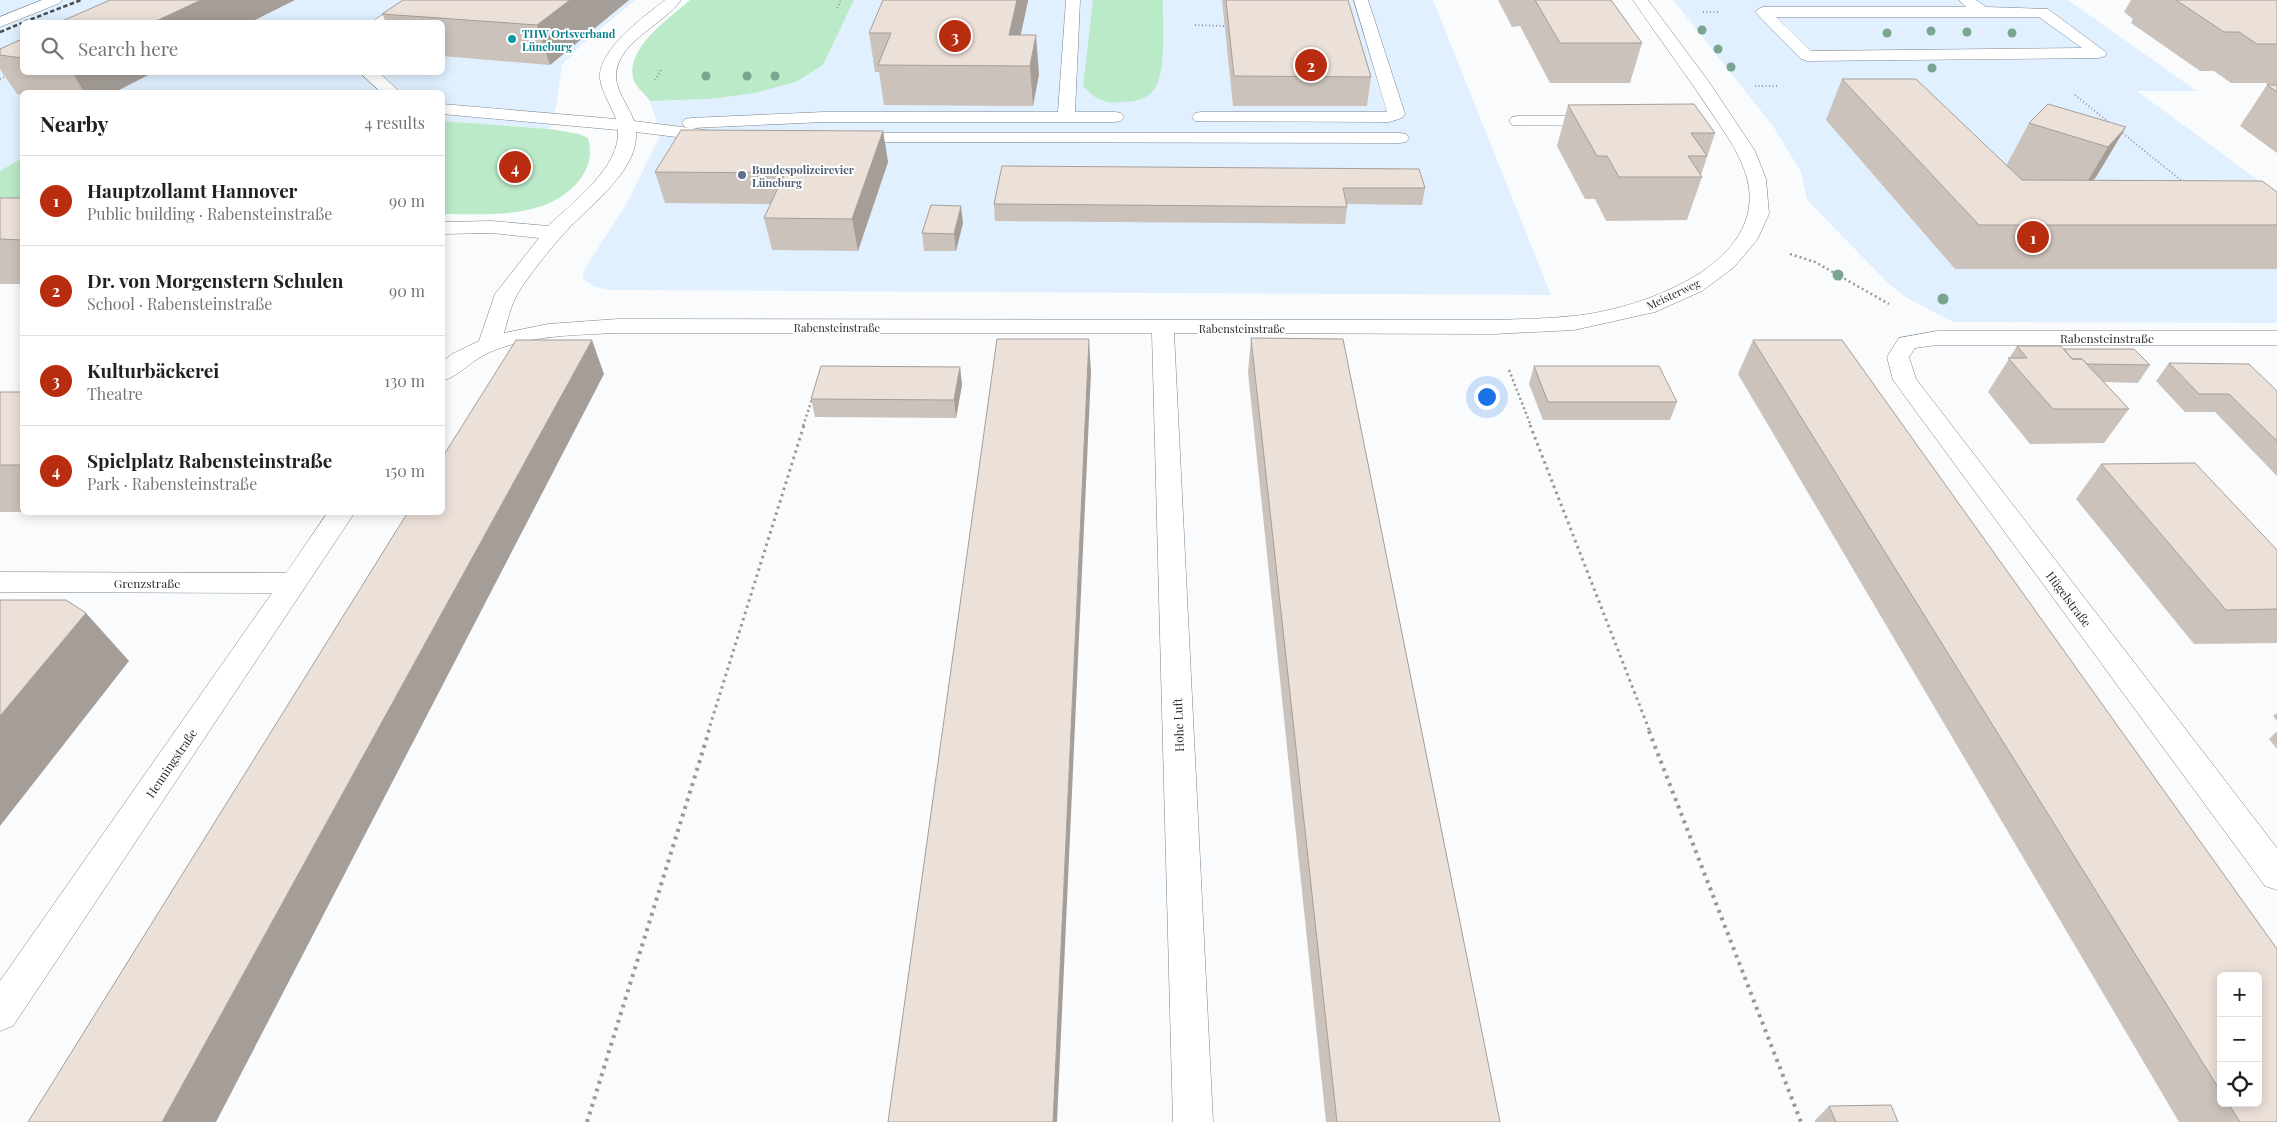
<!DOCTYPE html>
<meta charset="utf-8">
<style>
body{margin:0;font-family:"Playfair Display",serif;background:#f2f2f2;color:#202124}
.controls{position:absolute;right:15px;bottom:15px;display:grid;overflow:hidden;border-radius:8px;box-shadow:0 2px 12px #0003}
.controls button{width:45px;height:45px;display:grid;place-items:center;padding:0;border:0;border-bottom:1px solid #e0e0e0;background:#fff;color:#202124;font:25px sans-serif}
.you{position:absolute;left:1486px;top:396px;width:18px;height:18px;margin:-12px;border:4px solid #fff;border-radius:50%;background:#1a73e8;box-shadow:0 0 0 8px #1a73e833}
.badge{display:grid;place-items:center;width:32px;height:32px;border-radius:50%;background:#b82c10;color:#fff;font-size:16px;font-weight:700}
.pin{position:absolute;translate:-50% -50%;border:2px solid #fff;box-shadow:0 1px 5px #0006}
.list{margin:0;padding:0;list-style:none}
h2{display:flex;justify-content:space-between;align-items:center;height:65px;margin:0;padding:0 20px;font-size:21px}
h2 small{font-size:16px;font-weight:400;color:#757577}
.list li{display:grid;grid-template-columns:32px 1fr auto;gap:15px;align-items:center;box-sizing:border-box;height:90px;padding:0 20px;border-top:1px solid #e0e0e0}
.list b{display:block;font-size:19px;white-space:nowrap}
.list p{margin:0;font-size:16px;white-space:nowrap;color:#757577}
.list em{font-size:16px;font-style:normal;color:#757577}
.icon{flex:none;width:28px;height:28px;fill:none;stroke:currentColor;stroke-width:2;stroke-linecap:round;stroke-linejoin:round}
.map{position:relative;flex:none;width:2277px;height:1122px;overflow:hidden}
.search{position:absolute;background:#fff;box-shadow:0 2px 12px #0003;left:20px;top:20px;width:425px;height:55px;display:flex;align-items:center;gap:12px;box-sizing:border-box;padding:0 18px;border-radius:8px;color:#757577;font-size:19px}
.panel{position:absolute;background:#fff;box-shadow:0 2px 12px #0003;left:20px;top:90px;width:425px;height:425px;border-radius:8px}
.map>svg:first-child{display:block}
</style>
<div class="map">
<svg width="2277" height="1122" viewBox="0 0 2277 1122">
<rect width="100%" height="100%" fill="#f9fbfd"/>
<path fill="#e0f0ff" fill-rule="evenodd" d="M0,0h635l-54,45 -19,20 -6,42 -6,22 -107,-8 -1,-29h-420v66l-22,13zM22,22h420v50h-420z
M854,0h579l118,295 -939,-5 -17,-3 -12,-8 1,-9 43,-67 34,-69 -11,-33 60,-2 45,-6 41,-11 27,-17z
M1673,0h395l129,91h-60l140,103v129l-324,-1 -46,-24 -18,-14 -82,-84 -6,-28 -28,-46z"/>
<path fill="#bbeac9" d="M690,0h164l-31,65 -27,17 -41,11 -45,6 -60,2c-4,-6 -12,-12 -15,-18 -15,-32 36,-66 55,-83z
M1093,0h70c-1,23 5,75 -11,92 -6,7 -19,10 -28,10 -20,2 -28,-2 -41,-16z
M442,121l108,8 29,5 9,4c4,15 2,27 -7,40 -31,42 -92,36 -138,36z
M22,158v58h-22v-45z"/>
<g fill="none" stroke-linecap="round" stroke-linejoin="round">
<defs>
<path id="minor" d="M42,0h20l-2,3 -60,24v-10z
M406,0h17l-32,22h-17l2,-3z
M665,0h16c-16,24 -67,43 -65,78 1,14 13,29 18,43l56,7 -5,-1 -3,-4 3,-4 6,-1 133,-6h234l8,-112h14l-5,112h40l6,1 3,4 -3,4 -6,1h-291l-132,6 31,5 3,4 -3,4 -6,1 -81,-10c3,41 -52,77 -76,106 -15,17 -30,36 -42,55 -7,11 -10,27 -14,40l44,-9 70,-5 875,1c26,-1 53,-1 80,-4 65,-6 197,-51 174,-138 -6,-22 -19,-41 -32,-60 -26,-40 -55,-78 -82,-118h15l61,82 46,69 11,28 3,35 -12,26 -23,27 -32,24 -47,21 -81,18 -81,4 -319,-1 39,789h-40l-21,-789h-534c-43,2 -90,2 -130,20 -16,7 -30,24 -46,28v-19l10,-8 27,-13 16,-47 44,-56 -47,-5 -50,1v-12l50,-1 56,5c24,-23 73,-59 70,-96l-176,-16v-10l174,15c-5,-13 -14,-27 -16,-40 -3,-29 45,-63 65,-79z
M1354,0h14l37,114 -3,4 -13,4 -194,-1 -3,-4 3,-4 6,-1h186z
M1959,0h17l10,7 62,2 59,44 -2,3 -6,2 -292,3 -6,-2 -46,-47 3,-3 5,-2h203zM1776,17h263l43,31 -271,3z
M359,72h19l22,20h-19z
M1518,116h83l6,1 3,4 -3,4 -6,1 -89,-1 -3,-4 3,-4z
M848,133h552l6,1 3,4 -3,4 -6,1 -558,-1 -3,-4 3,-4z
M1937,331h340v14h-340l-22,3 -6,9 7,22 361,469v42l-12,-4 -372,-506 -6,-23 12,-19z
M328,512h27l-342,514 -13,5v-50l272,-388 -272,-1v-20l286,1z"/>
</defs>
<use href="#minor" stroke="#7a838b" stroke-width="1"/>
<path stroke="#96989b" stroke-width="2" stroke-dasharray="1 2.5" stroke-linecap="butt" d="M837,8l4,-8
M1703,12h16
M1195,25l29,1
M0,79l9,-4
M655,80l7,-12
M1755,86h22
M2075,95l36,29
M2120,131l63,51"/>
<path stroke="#96989b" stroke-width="2.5" stroke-dasharray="2 3" stroke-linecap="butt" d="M1790,254l25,8 74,42
M1509,370l22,56
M803,426l9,-27"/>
<path stroke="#96989b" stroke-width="3" stroke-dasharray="2.5 4" stroke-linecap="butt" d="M1530,425l120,307
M708,732l96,-307"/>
<path stroke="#96989b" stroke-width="4" stroke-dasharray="3 5" stroke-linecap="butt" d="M1649,731l152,391
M587,1122l122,-391"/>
<use href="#minor" fill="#fff" fill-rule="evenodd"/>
<path stroke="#474b4e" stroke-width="2.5" stroke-dasharray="4.5 2.5" stroke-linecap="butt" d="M24,22l57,-22
M0,32l22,-9"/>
</g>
<g fill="#7aa590">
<circle cx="1702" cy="30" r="4.5"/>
<circle cx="1931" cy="31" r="4.5"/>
<circle cx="1967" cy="32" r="4.5"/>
<circle cx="1887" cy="33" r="4.5"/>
<circle cx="2012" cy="33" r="4.5"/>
<circle cx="1718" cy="49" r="4.5"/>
<circle cx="1731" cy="67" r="4.5"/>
<circle cx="1932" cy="68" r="4.5"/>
<circle cx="706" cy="76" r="4.5"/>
<circle cx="747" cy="76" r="4.5"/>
<circle cx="775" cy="76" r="4.5"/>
<circle cx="1838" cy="275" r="5.5"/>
<circle cx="1943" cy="299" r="5.5"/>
</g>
<path fill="#cbc2bb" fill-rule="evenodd" d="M403,0h226l-79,65 -108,-9v-34h-56l-4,-8z
M1222,0h126l23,77 -4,29h-134z
M1498,0h113l31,43 -12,40h-80l-30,-57 -8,1z
M2131,0h146v153l-37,-27 27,-41h1l-2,-2h-35l-17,-12h-14l-69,-48 2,-4 -9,-7z
M1028,1l-8,34 19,39 -6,32 -149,-1 -5,-33h-4l-6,-39z
M22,39v33h132l-39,20h-93v3l-5,-1 -17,-25v-20z
M1842,79l164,87 23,-43 97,4 -30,50 -3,3 184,12v77h-322l-129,-149z
M1568,105l147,28 -14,42 1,2 -15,43 -81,1 -11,-22h-10l-28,-53z
M883,131l5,31 -30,89 -86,-1 -8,-32 7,-14 -106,-1 -10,-31z
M1002,166l423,22 -3,17 -75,-1v3l-2,17 -350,-3 -1,-17z
M0,198h22v86h-22z
M963,223l-7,28h-32l-2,-18z
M1251,338l249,784h-174l-78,-750z
M1753,340h89l435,609v173h-98l-441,-748zM2221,976h37v127h-37z
M2017,346l47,3 86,16 -12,18 -34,-1 25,27 -25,34 -74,1 -42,-52z
M2169,363l108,28v85l-62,-64h-30l-29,-31z
M1534,366l143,36 -7,18h-127l-14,-36z
M960,367l2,18 -6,33 -141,-1 -4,-18z
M0,392h22v120h-22z
M2101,464l176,86v93l-83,1 -118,-145z
M2277,713v8l-4,-5z
M2277,731v18l-8,-10z
M1829,1106l69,16h-83v-2z"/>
<path fill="#a59e98" d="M201,0h94l-44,22h-97z
M570,0h59l-79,65 -13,-40z
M1017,0h11v1l-14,65 -5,-31z
M1036,35l3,39 -6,32 -3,-40z
M72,72h82l-39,20h-31z
M2126,127l-30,50 -18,20 30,-50z
M883,131l5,31 -30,89 -6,-32z
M961,206l2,17 -7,28 -2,-17z
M1089,339l2,34 -34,749h-4z
M592,340l12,34 -388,748h-54z
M960,367l2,18 -6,33 -2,-18z
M86,613l43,48 -129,165v-110z"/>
<path fill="#ece1d9" stroke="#a59e98" d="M110,0h91l-47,22h-94z
M403,0h167l-33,25 -155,-11z
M883,0h134l-8,35h27l-6,31 -152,-1 13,-32h-22z
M1226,0h122l23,77 -137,-1z
M1535,0h76l31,43h-82z
M2176,0h101v44h-20l-18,-12h-15z
M22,39v19l-22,-3v-6z
M1842,79h74l106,101 240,1 15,11v33h-298z
M2267,85h10v7z
M1694,104l21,29h-24l16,23h-19l14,21h-83l-12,-21h-10l-29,-51z
M2048,104l78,23 -18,20 -79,-24z
M681,130l202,1 -31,88 -88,-1 21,-45 -130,-1z
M1002,166l417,3 6,19h-82l4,19 -353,-3z
M0,198h22v42l-22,-1z
M931,205l30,1 -7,28 -32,-1z
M1251,338l92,1 157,783h-163z
M997,339h92l-36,783h-165z
M516,340h76l-430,782h-134l380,-610h34v-54z
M1753,340h89l435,609v173h-37l-12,-19h30v-127h-37v116z
M2017,346h44l11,13h10l47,50h-76l-45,-51h19z
M2064,349h70l16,16 -63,-1 -5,-5h-10z
M2169,363l80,1 28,27v50l-48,-47h-30z
M821,366l139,1 -6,33 -143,-1z
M1534,366h125l18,36h-129z
M0,392h22v73h-22z
M2195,463l82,87v59l-51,1 -125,-146z
M0,600h66l20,13 -86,103z
M1891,1105l7,17h-62l-7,-16z"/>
<circle fill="#0f9aa8" stroke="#fff" stroke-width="2" cx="512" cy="39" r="5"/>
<circle fill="#5c6f8a" stroke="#fff" stroke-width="2" cx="742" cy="175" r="5"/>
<g text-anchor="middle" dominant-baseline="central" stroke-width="4" stroke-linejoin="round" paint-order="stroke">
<g font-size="11" font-weight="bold" fill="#0d838f" stroke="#fff" text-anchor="start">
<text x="522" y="33">THW Ortsverband<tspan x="522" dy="13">Lüneburg</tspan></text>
</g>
<g font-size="11" font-weight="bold" fill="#4e5e75" stroke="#fff" text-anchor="start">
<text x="752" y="169">Bundespolizeirevier<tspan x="752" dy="13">Lüneburg</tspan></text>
</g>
<g font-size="11" fill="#25292c" stroke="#fff">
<text transform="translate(1673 294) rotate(-25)">Meisterweg</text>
<text x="837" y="327">Rabensteinstraße</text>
<text x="1242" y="328">Rabensteinstraße</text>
</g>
<g font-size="12" fill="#25292c" stroke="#fff">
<text x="2107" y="338">Rabensteinstraße</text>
<text x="147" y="583">Grenzstraße</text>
<text transform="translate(2069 599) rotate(53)">Hügelstraße</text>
<text transform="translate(1178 725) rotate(-92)">Hohe Luft</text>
<text transform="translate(171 763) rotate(-56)">Henningstraße</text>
</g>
</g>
</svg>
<div class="controls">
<button>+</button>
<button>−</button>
<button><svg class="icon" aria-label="locate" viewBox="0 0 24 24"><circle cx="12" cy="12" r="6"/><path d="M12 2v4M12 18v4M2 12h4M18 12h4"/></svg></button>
</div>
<div class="you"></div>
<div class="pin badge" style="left:2033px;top:237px">1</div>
<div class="pin badge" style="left:1311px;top:65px">2</div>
<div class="pin badge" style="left:955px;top:36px">3</div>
<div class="pin badge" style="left:515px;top:167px">4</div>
<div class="search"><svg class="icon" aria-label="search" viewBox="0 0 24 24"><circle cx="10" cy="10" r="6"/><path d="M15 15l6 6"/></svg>Search here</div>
<section class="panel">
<h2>Nearby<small>4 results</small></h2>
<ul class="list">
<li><span class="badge">1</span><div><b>Hauptzollamt Hannover</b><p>Public building · Rabensteinstraße</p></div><em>90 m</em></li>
<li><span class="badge">2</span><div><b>Dr. von Morgenstern Schulen</b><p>School · Rabensteinstraße</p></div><em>90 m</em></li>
<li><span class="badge">3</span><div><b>Kulturbäckerei</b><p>Theatre</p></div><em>130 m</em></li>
<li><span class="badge">4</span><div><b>Spielplatz Rabensteinstraße</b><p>Park · Rabensteinstraße</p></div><em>150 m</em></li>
</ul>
</section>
</div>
